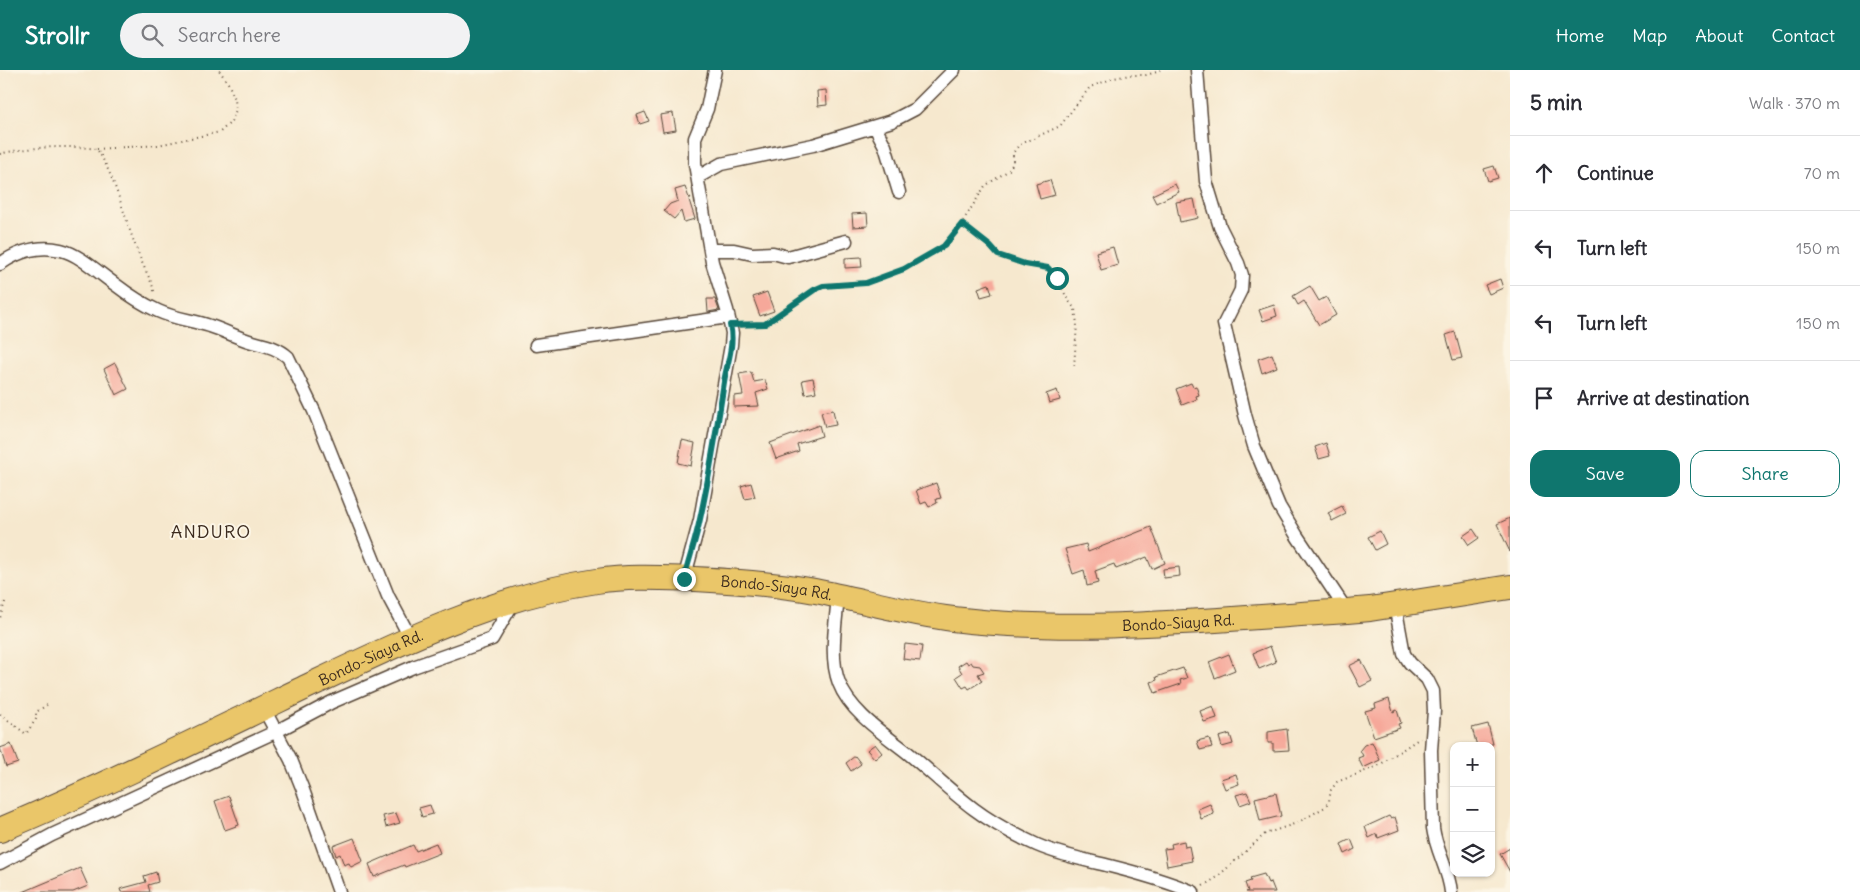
<!DOCTYPE html>
<meta charset="utf-8">
<style>
body{margin:0;font-family:Delius,sans-serif;background:#f2f2f3;color:#2b2b33}
.controls{position:absolute;right:15px;bottom:15px;display:grid;overflow:hidden;border-radius:10px;box-shadow:0 1px 4px #0004}
.controls button{width:45px;height:45px;display:grid;place-items:center;padding:0;border:0;border-bottom:1px solid #e1e1e2;background:#fff;color:#2b2b33;font:25px sans-serif}
.stop{position:absolute;width:15px;height:15px;margin:-11px;border:4px solid #0f766e;border-radius:50%;background:#fff}
.stop.end{background:#0f766e;border-color:#fff;box-shadow:0 1px 5px #0008}
.list{margin:0;padding:0;list-style:none}
h2{display:flex;justify-content:space-between;align-items:center;height:65px;margin:0;padding:0 20px;font-size:21px}
h2 small{font-size:16px;font-weight:400;color:#7c7c81}
.list li{display:grid;grid-template-columns:32px 1fr auto;gap:15px;align-items:center;box-sizing:border-box;height:75px;padding:0 20px;border-top:1px solid #e1e1e2}
.list b{display:block;font-size:19px;white-space:nowrap}
.list em{font-size:16px;font-style:normal;color:#7c7c81}
.actions{display:flex;gap:10px;padding:15px 20px}
.actions a{flex:1;padding:11px 0;border:1px solid #0f766e;border-radius:15px;text-align:center;font-size:18px;color:#0f766e}
.actions .main{background:#0f766e;color:#fff}
.icon{flex:none;width:28px;height:28px;fill:none;stroke:currentColor;stroke-width:2;stroke-linecap:round;stroke-linejoin:round}
.map{position:relative;flex:none;width:1510px;height:822px;overflow:hidden}
header{display:flex;align-items:center;gap:30px;box-sizing:border-box;height:70px;padding:0 25px;background:#0f766e;color:#fff}
header strong{font-size:24px}
nav{display:flex;gap:28px;margin-inline-start:auto;font-size:18px}
.search{width:350px;height:45px;background:#f2f2f3;display:flex;align-items:center;gap:12px;box-sizing:border-box;padding:0 18px;border-radius:28px;color:#7c7c81;font-size:19px}
main{display:flex}
aside{flex:1;background:#fff}
.map>svg:first-child{display:block}
</style>
<header>
<strong>Strollr</strong>
<div class="search"><svg class="icon" aria-label="search" viewBox="0 0 24 24"><circle cx="10" cy="10" r="6"/><path d="M15 15l6 6"/></svg>Search here</div>
<nav><a>Home</a><a>Map</a><a>About</a><a>Contact</a></nav>
</header>
<main>
<div class="map">
<svg width="1510" height="822" viewBox="0 0 1510 822">
<rect width="100%" height="100%" fill="#fcf5e5"/>
<filter id="ink" filterUnits="userSpaceOnUse"><feTurbulence type="fractalNoise" baseFrequency=".02" numOctaves="2"/><feDisplacementMap in="SourceGraphic" scale="10" xChannelSelector="R" yChannelSelector="G"/><feConvolveMatrix kernelMatrix="1 2 1 2 8 2 1 2 1" color-interpolation-filters="sRGB"/></filter>
<filter id="wash" filterUnits="userSpaceOnUse"><feTurbulence type="fractalNoise" baseFrequency=".0096" numOctaves="4" result="noise"/><feDisplacementMap in="SourceGraphic" scale="20" xChannelSelector="R" yChannelSelector="G"/><feGaussianBlur stdDeviation="1.12" result="paint"/><feColorMatrix in="noise" values="0 0 0 0 0 0 0 0 0 0 0 0 0 0 0 0 0 1.4 0 .05"/><feComposite in="paint" operator="in"/></filter>
<g filter="url(#wash)">
<rect width="100%" height="100%" fill="#f6e8ce"/>
<g id="blocks">
<path fill="#f6a89a" d="M826,20l1,15 -9,1 -1,-15z
M645,42l4,9 -9,3 -3,-9z
M673,43l3,17 -13,2 -3,-17z
M1494,96l4,12 -10,3 -4,-12z
M1050,110l5,15 -15,4 -4,-15z
M1175,114l4,8 -23,11 -4,-8z
M685,117l4,11 2,-1 -2,3 6,19 -11,3 -3,-11 -7,8 -10,-8 6,-7 8,-3 -3,-11z
M1194,129l4,19 -18,4 -4,-20z
M867,143l1,13 -15,1 -1,-13z
M1113,177l5,18 -17,5 -5,-18z
M861,187l1,10 -17,1v-10z
M1500,209l3,9 -14,6 -4,-9z
M989,214l3,10 -11,3 -3,-9z
M1310,216l9,15 7,-4 10,18 -17,10 -15,-24 -6,4 -5,-9z
M767,222l7,19 -14,5 -7,-19z
M707,229h8l4,11 -11,2z
M1274,235l3,11 -14,5 -4,-11z
M1455,262l7,26 -9,2 -7,-25z
M1272,284l5,13 -15,6 -4,-14z
M115,293l13,26 -12,6 -12,-26z
M751,302l3,10 11,-2 3,9 -12,4 3,13 -25,1v-11l9,-1 -4,-21z
M813,308l3,14 -11,2 -3,-14z
M1191,313l2,4 3,-1 3,9 -3,1 1,3 -15,6 -6,-16z
M1057,320l3,10 -11,3 -3,-9z
M833,340l3,15 -11,2 -4,-15z
M819,355l3,11 -25,8 2,7 -23,8 -6,-16z
M682,370l13,3 -4,23 -13,-3z
M1326,373l4,13 -11,3 -4,-12z
M751,413l4,14 -10,2 -4,-13z
M936,413l5,15 -5,1 1,4 -8,4 -3,-5 -5,2 -5,-14z
M1342,436l4,8 -14,7 -4,-8z
M1510,448v34l-13,-28z
M1151,457l14,36 -13,6 -5,-12 -31,12 -2,-5 -19,7 3,12 -11,3 -3,-16 -11,4 -8,-25 21,-5 2,8z
M1473,459l6,9 -10,7 -6,-9z
M1380,461l6,13 -11,6 -7,-13z
M1179,497l1,9 -16,2 -1,-9z
M905,574l17,2 -2,15 -17,-2z
M1270,576l6,16 -17,7 -6,-16z
M1229,584l6,16 -20,8 -6,-16z
M1361,590l11,21 -12,6 -11,-21z
M966,591l2,3 3,-2 2,3 7,1 4,6 -6,2 4,7 -13,8 -2,-3 -4,2 -7,-11 6,-4 -4,-7z
M1183,598l4,10 -7,2 1,4 -26,9 -4,-11 6,-2 -1,-3z
M1389,629l4,13 4,-2 4,13 -3,1 2,4 -26,9 -9,-26 11,-3 -1,-4z
M1213,636l4,12 -13,4 -4,-11z
M1488,654l5,20 -16,2 -5,-18z
M1287,659l2,21 -16,1v-8h-5v-11z
M1230,664l3,10 -11,3 -3,-10z
M1209,668l3,9 -12,3 -3,-9z
M1372,672l8,18 -17,8 -5,-10 5,-2 -3,-6 4,-5z
M11,674l7,19 -12,4 -6,-19z
M875,674l7,9 -7,6 -8,-9z
M855,686l6,8 -10,7 -5,-8z
M1236,704l3,10 -14,5 -4,-10z
M1247,722l4,9 -11,4 -4,-10z
M1276,723l5,23 -21,5 -5,-23z
M229,726l10,29 -14,5 -10,-29z
M1210,734l4,10 -13,5 -3,-10z
M430,735l3,9 -11,3 -3,-9z
M396,743l4,10 -14,4 -3,-11z
M1389,746l2,3 4,-2 4,13 -21,8 -1,-4 -8,4 -4,-11z
M354,768l9,23 -12,6 -2,-4 -5,2 -4,-11 -4,2 -3,-10z
M1351,769l4,10 -10,5 -4,-10z
M1184,771l1,6 4,-1 3,15 -25,5 -3,-17 8,-1 -1,-4z
M436,773l4,10 -35,14 -1,-2 -30,12 -5,-13 44,-19 3,6z
M1510,778v24l-10,-18z
M80,798l8,18 -15,6h-50z
M156,802l2,10 -10,3 2,7h-29l-1,-3 26,-7 -2,-6z
M1264,804l4,9 3,-1 4,10h-29l2,-1 -3,-8 6,-2 -1,-3z"/>
</g>
</g>
<g filter="url(#ink)">
<use href="#blocks" fill-opacity="0" stroke="#574638" stroke-width="1"/>
<g fill="none" stroke-linecap="round" stroke-linejoin="round">
<defs>
<path id="street" d="M1197,0l9,111 14,46 18,36 4,12 -1,15 -17,34 21,91 9,31 25,60 18,30 50,75
M875,57l10,19 14,46
M698,107l23,-13 92,-19 79,-24 23,-12 39,-39
M710,180h24l18,4 21,-1 15,4 58,-16
M0,194c19,-13 38,-19 61,-14 18,4 39,24 55,35 13,10 27,19 42,26 17,8 34,9 52,15 13,4 26,11 39,15 14,4 28,6 39,16l26,54 74,185 23,43
M536,275l192,-28
M684,509l16,-59 31,-175 1,-12 -5,-23 -15,-48 -17,-98v-26l12,-29 8,-39
M838,526c-2,27 -9,61 1,87 11,29 45,51 69,70 22,18 43,39 66,56 20,15 41,26 63,36 23,10 48,15 73,21 28,7 56,15 83,26
M1395,535l9,49 6,9 17,16 6,12 1,20 -3,39 2,78c3,23 16,42 18,64
M263,637l28,53 12,30 36,102
M0,793l52,-28 223,-103 57,-30 81,-35 79,-28 22,-38"/>
<g id="highway">
<path id="s1" d="M0,760c101,-43 201,-92 300,-140 94,-45 193,-94 297,-109 33,-5 65,-3 98,-2 40,2 80,5 120,12 46,9 91,22 138,28 130,16 263,0 394,-8l23,-2 140,-22"/>
</g>
</defs>
<use href="#street" stroke="#574638" stroke-width="15"/>
<use href="#highway" stroke="#574638" stroke-width="26"/>
<path stroke="#574638" stroke-width="2" stroke-dasharray="1 4" stroke-linecap="butt" d="M97,79l61,-4 62,-13 11,-10 5,-12 -1,-11 -7,-16 -9,-13
M0,84c24,-7 73,-9 97,-5 20,32 28,72 42,106 5,14 13,25 16,40
M962,154l28,22 8,9 27,10 23,3 9,10 11,22 7,9 2,15 -3,43
M741,255l24,-1 7,-3 42,-31 9,-4 52,-5 29,-12 29,-16 11,-7 9,-9 32,-51 24,-16 4,-7v-10l6,-8 41,-19 30,-39 24,-9 16,-3h16l11,-3 3,-2
M0,532h5l-5,16
M0,644l26,20 10,-15v-7l11,-7
M1203,816l13,-8 49,-44 32,-11 28,-16 4,-6 2,-11 6,-8 41,-16 42,-28"/>
<use href="#street" stroke="#fff" stroke-width="12"/>
<use href="#highway" stroke="#eac669" stroke-width="24"/>
</g>
</g>
<g fill="none" stroke-linecap="round" stroke-linejoin="round" filter="url(#ink)">
<path stroke="#0f766e" stroke-width="6" d="M684,509c5,-20 12,-40 16,-60 10,-45 17,-91 24,-137 3,-19 11,-38 6,-57l35,-1 49,-34 9,-4 43,-3 38,-14 40,-23 18,-22 28,22 8,9 27,9 23,4 9,10"/>
</g>
<g text-anchor="middle" dominant-baseline="central" stroke-width="4" stroke-linejoin="round" paint-order="stroke">
<g font-size="15" fill="#3b2a1e" stroke="#fcf5e5">
<text stroke="none"><textPath href="#s1" startOffset="829">Bondo-Siaya Rd.</textPath></text>
<text stroke="none"><textPath href="#s1" startOffset="1234">Bondo-Siaya Rd.</textPath></text>
<text stroke="none"><textPath href="#s1" startOffset="409">Bondo-Siaya Rd.</textPath></text>
</g>
<g font-size="18" letter-spacing="1" fill="#3b2a1e" stroke="#fcf5e5">
<text x="211" y="461">ANDURO</text>
</g>
</g>
</svg>
<div class="controls">
<button>+</button>
<button>−</button>
<button><svg class="icon" aria-label="layers" viewBox="0 0 24 24"><path d="M12 4l9 5-9 5-9-5zM3 14l9 5 9-5"/></svg></button>
</div>
<div class="stop" style="left:1057px;top:208px"></div>
<div class="stop end" style="left:684px;top:509px"></div>
</div>
<aside>
<h2>5 min<small>Walk · 370 m</small></h2>
<ul class="list">
<li><svg class="icon" aria-label="ahead" viewBox="0 0 24 24"><path d="M12 20V5M6 11l6-6 6 6"/></svg><div><b>Continue</b></div><em>70 m</em></li>
<li><svg class="icon" aria-label="left" viewBox="0 0 24 24"><path d="M17 20v-9H6M10 6l-5 5 5 5"/></svg><div><b>Turn left</b></div><em>150 m</em></li>
<li><svg class="icon" aria-label="left" viewBox="0 0 24 24"><path d="M17 20v-9H6M10 6l-5 5 5 5"/></svg><div><b>Turn left</b></div><em>150 m</em></li>
<li><svg class="icon" aria-label="arrive" viewBox="0 0 24 24"><path d="M6 21V4h12l-3 4 3 4H6"/></svg><div><b>Arrive at destination</b></div></li>
</ul>
<div class="actions"><a class="main">Save</a><a>Share</a></div>
</aside>
</main>
